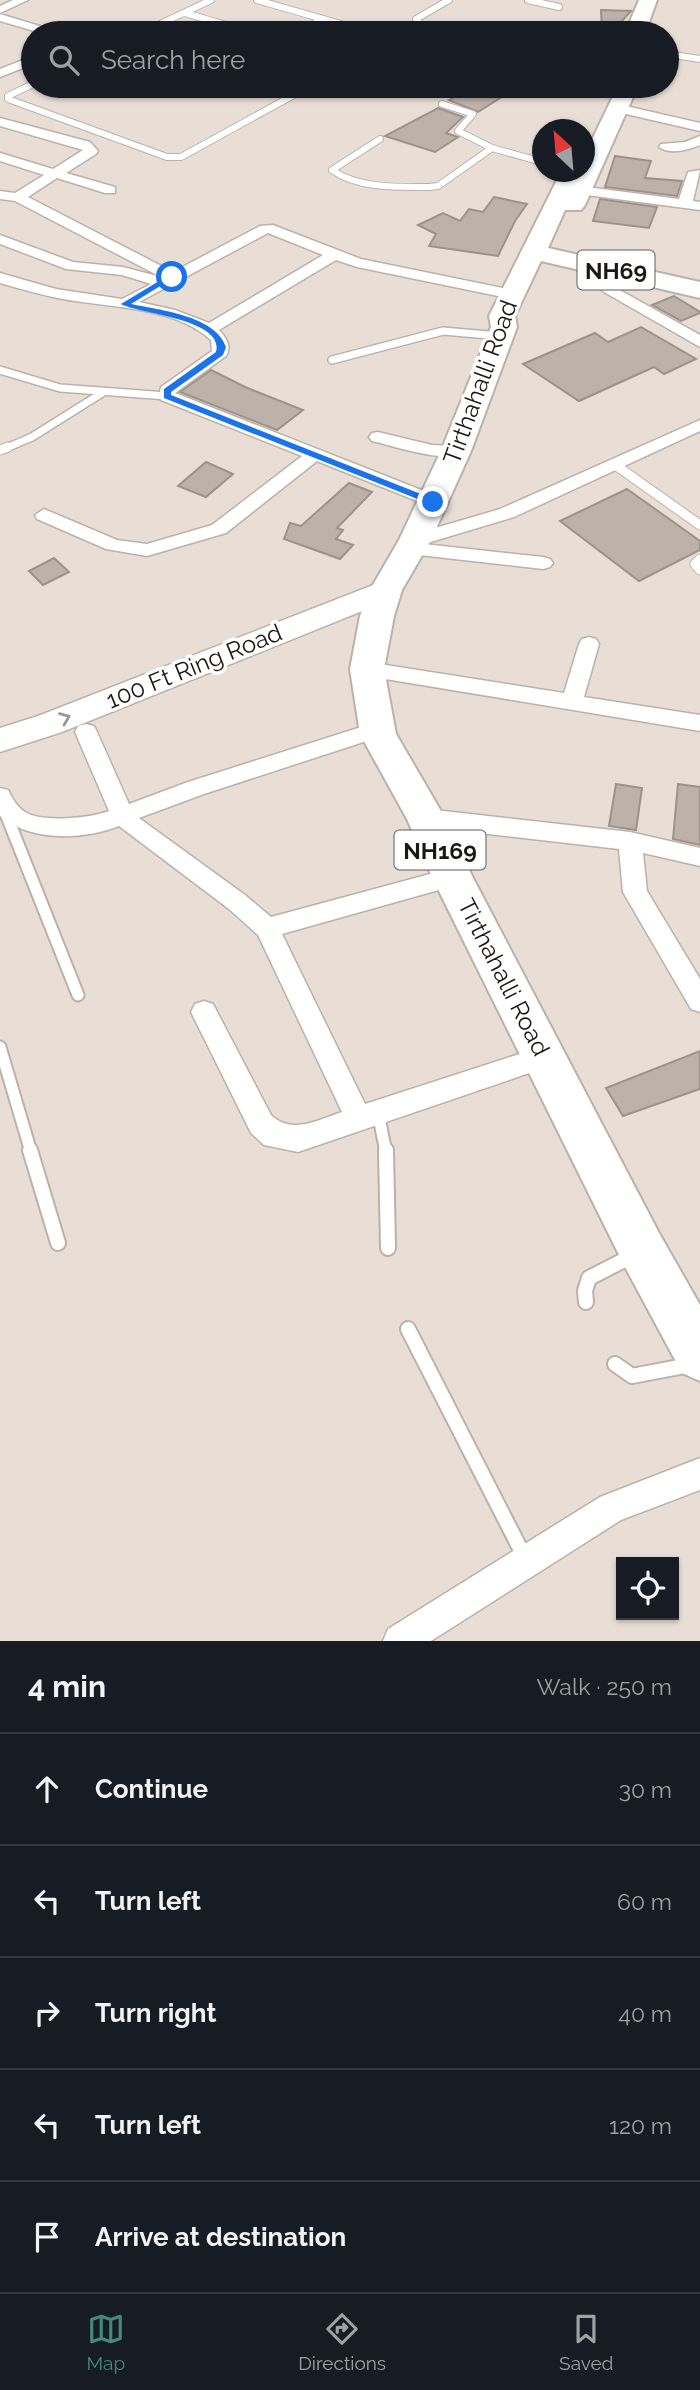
<!DOCTYPE html>
<meta charset="utf-8">
<style>
body{margin:0;font-family:Raleway,sans-serif;background:#20242c;color:#f1f3f6}
.controls{position:absolute;right:21px;bottom:21px;display:grid;overflow:hidden;border-radius:0px;box-shadow:0 2px 5px #0004}
.controls button{width:63px;height:63px;display:grid;place-items:center;padding:0;border:0;border-bottom:2px solid #363941;background:#171b24;color:#f1f3f6;font:35px sans-serif}
.compass{position:absolute;left:532px;top:119px;width:63px;height:63px;border-radius:50%;background:#171b24;box-shadow:0 2px 5px #0004;rotate:334deg}
.stop{position:absolute;width:21px;height:21px;margin:-16px;border:5px solid #1a73e8;border-radius:50%;background:#fff}
.stop.end{background:#1a73e8;border-color:#fff;box-shadow:0 2px 7px #0008}
.list{margin:0;padding:0;list-style:none}
h2{display:flex;justify-content:space-between;align-items:center;height:91px;margin:0;padding:0 28px;font-size:30px}
h2 small{font-size:23px;font-weight:400;color:#9ea1a6}
.list li{display:grid;grid-template-columns:46px 1fr auto;gap:21px;align-items:center;box-sizing:border-box;height:112px;padding:0 28px;border-top:2px solid #363941}
.list b{display:block;font-size:26px;white-space:nowrap}
.list em{font-size:23px;font-style:normal;color:#9ea1a6}
.icon{flex:none;width:38px;height:38px;fill:none;stroke:currentColor;stroke-width:2;stroke-linecap:round;stroke-linejoin:round}
.map{position:relative;flex:none;width:700px;height:1641px;overflow:hidden}
.search{position:absolute;background:#171b24;box-shadow:0 2px 5px #0004;left:21px;right:21px;top:21px;height:77px;display:flex;align-items:center;gap:18px;box-sizing:border-box;padding:0 24px;border-radius:38px;color:#9ea1a6;font-size:26px}
.sheet{height:651px;background:#171b24}
nav{display:flex;justify-content:space-around;align-items:center;box-sizing:border-box;height:98px;border-top:2px solid #363941;background:#171b24;font-size:19px;color:#9ea1a6}
nav a{display:grid;justify-items:center;gap:4px}
nav .on{color:#45897d}
.map>svg:first-child{display:block}
</style>
<div class="map">
<svg width="700" height="1641" viewBox="0 0 700 1641">
<rect width="100%" height="100%" fill="#e9ded5"/>
<path fill="#bdb2aa" stroke="#9c928a" stroke-width="2" d="M601,10l30,1 -20,22h-9z
M473,86h46l-41,26 -29,-12z
M438,108l25,9 -17,16 12,4 -23,15 -50,-16z
M615,156l36,5 -6,17 37,3 -5,15 -72,-9z
M494,197l33,7 -12,17 -17,35 -69,-10 7,-12 -18,-9 25,-12 17,8 9,-12 14,3z
M600,199l57,8 -8,21 -56,-7z
M674,296l26,16v1l-19,8 -29,-16z
M641,327l55,32 -32,15 -10,-7 -75,34 -56,-37 72,-31 13,9z
M211,370l34,17 58,23 -26,20 -97,-38z
M206,462l27,12 -27,23 -28,-11z
M349,483l23,9 -35,36 6,2 -7,9 17,6 -13,14 -56,-20 6,-16 11,3z
M627,489l73,52v9l-61,31 -79,-60z
M54,558l15,14 -26,13 -14,-14z
M616,784l26,4 -6,42 -27,-4z
M678,784l22,3v58l-27,-6z
M700,1051v38l-77,27 -17,-28z"/>
<g fill="none" stroke-linecap="round" stroke-linejoin="round">
<defs>
<path id="lane-far4" d="M257,0l115,33
M528,0l31,7
M185,13l68,20
M141,33l70,-33
M296,33l27,-14
M427,33l-11,-14 33,-19
M667,54l33,5
M33,84l-25,12v3l159,58h14l129,-71
M442,104l31,10 -15,17 34,17
M380,139l-48,31c27,19 66,17 97,17l9,-1 54,-38 50,14"/>
<path id="lane-far3" d="M332,360l111,-29 57,5
M0,370l60,18 107,8
M4,449l28,-12 70,-44"/>
<path id="lane-far2" d="M0,450l8,-3
M614,464l86,61
M700,559l-5,5 5,6"/>
<path id="lane-far1" d="M4,809l74,186
M0,1047l31,105
M378,1113l8,39"/>
<path id="lane" d="M30,1150l28,93
M386,1150l2,98
M586,1302l-1,-11 4,-13 45,-23
M408,1329l118,231
M615,1364l17,12 68,-13"/>
<path id="street" d="M13,0h15l-28,13v-7z
M0,14l56,17 2,2h-17l-41,-12z
M33,56v8l-33,13v-8z
M617,104l83,19v8l-87,-20v-6z
M0,118l90,24 8,9 -2,3 -30,19 49,14v6h-10l-48,-15 -29,19 145,75 87,-46 13,-1 88,34 156,32 3,3 -8,5 -155,-32 -21,-7 -117,70c7,7 13,17 7,26l-51,37 264,104 3,4 -3,4h-12l-110,-44 -91,72 -79,23 -41,-7 -69,-30 -2,-4 9,-6 73,31 30,4 65,-19 90,-69 -141,-56 -2,-4 2,-9 51,-36 -1,-11c-38,-34 -100,-32 -148,-41 -22,-4 -42,-10 -63,-16v-10l56,16 66,10 29,-15 -29,-9 -56,-6 -66,-25v-9l73,27 50,5 38,10 -146,-76 -15,-2v-8l15,2 29,-18 -44,-14v-8l53,16 30,-19 -83,-24zM268,233l55,22 -114,68 -34,-13 -36,-8z
M700,136v9c-12,5 -30,10 -41,2l2,-3 24,-2z
M700,170l-7,31 7,1v8l-121,-16 -7,-4 7,-4 100,13 9,-27z
M609,284l91,51v12l-96,-55 -3,-3 3,-3z
M700,420v11l-186,86 -90,27 119,13 7,2 3,4 -3,4 -7,2 -133,-15 -9,-6 6,-5 -1,-3 2,-4 92,-27z
M378,432l54,13 24,1 9,5c-14,15 -74,-6 -93,-10l-3,-4 3,-4z
M589,637l7,2 3,5 -15,53 116,18v16l-333,-55 -7,-2 -3,-5 3,-5 7,-2 197,31 15,-49 3,-5z
M377,722l8,3 3,5 -3,5 -181,59 -65,24 106,77 26,22 181,-49 8,2 4,7 -4,7 -178,50 83,170 179,-58 9,3 4,8 -4,8 -255,87 -34,-7 -13,-12 -60,-121 4,-8 9,-3 9,3 58,111c21,20 46,5 71,-3l-84,-177 -29,-26 -110,-83c-36,14 -88,16 -119,-10v-28l8,2c5,9 8,16 17,22 17,11 66,6 84,-1l-34,-79 3,-6 8,-2 8,2 3,6 32,72 59,-22z
M426,809l204,23 70,16v18l-57,-13 4,38 53,88v33l-9,-3 -68,-117 -4,-43 -193,-22 -8,-3 -3,-6 3,-6z
M700,1458v32l-79,30 -190,121h-48l5,-12 212,-132z"/>
<path id="primary" d="M386,580l11,3 4,7 -4,7 -335,135 -62,20v-24l38,-12z"/>
<path id="highway" d="M639,0h18l-12,33h-20z
M618,86h20l-53,119 -4,5h-16l-17,38 152,34v16l-159,-37 -26,55 2,11 -46,124 -40,89 -29,50 -8,26 -10,53 12,65 49,84 27,58 187,357 41,72v76l-18,-8 -57,-106 -193,-390 -25,-58 -47,-85 -10,-65 10,-53 10,-26 29,-50 42,-89 50,-124 -2,-11 72,-144h23v-16z"/>
</defs>
<use href="#lane-far4" stroke="#bcb1a9" stroke-width="8"/>
<use href="#lane-far3" stroke="#bcb1a9" stroke-width="10"/>
<use href="#lane-far2" stroke="#bcb1a9" stroke-width="11"/>
<use href="#lane-far1" stroke="#bcb1a9" stroke-width="15"/>
<use href="#lane" stroke="#bcb1a9" stroke-width="18"/>
<use href="#street" stroke="#bcb1a9" stroke-width="3"/>
<use href="#primary" stroke="#bcb1a9" stroke-width="3"/>
<use href="#highway" stroke="#bcb1a9" stroke-width="4"/>
<use href="#lane-far4" stroke="#fff" stroke-width="6"/>
<use href="#lane-far3" stroke="#fff" stroke-width="7"/>
<use href="#lane-far2" stroke="#fff" stroke-width="9"/>
<use href="#lane-far1" stroke="#fff" stroke-width="11"/>
<use href="#lane" stroke="#fff" stroke-width="14"/>
<use href="#street" fill="#fff" fill-rule="evenodd"/>
<use href="#primary" fill="#fff" fill-rule="evenodd"/>
<use href="#highway" fill="#fff" fill-rule="evenodd"/>
</g>
<defs><path id="oneway-chevron" d="M-2-3.5L2.5 0L-2 3.5" fill="none" stroke-width="1.6" stroke-linecap="round" stroke-linejoin="round" transform="scale(1.75)"/></defs>
<use stroke="#989795" href="#oneway-chevron" transform="translate(65 718) rotate(-22)"/>
<path fill="#1a73e8" d="M169,275l6,2 -44,27c29,6 85,12 95,43l-3,8 -52,37v3l265,105v4h-6l-266,-106v-9l52,-37c9,-33 -77,-38 -95,-48z"/>
<g text-anchor="middle" dominant-baseline="central" stroke-width="7" stroke-linejoin="round" paint-order="stroke">
<g fill="#fff" stroke="#5f5d5a" stroke-width="2">
<rect x="577.5" y="250.5" width="77" height="39" rx="5"/>
<rect x="394.5" y="830.5" width="91" height="39" rx="5"/>
</g>
<g font-size="23" font-weight="bold" fill="#1b1714">
<text x="616" y="270">NH69</text>
<text x="440" y="850">NH169</text>
</g>
<g font-size="24" fill="#1b1714" stroke="#fff">
<text transform="translate(480 382) rotate(-70)">Tirthahalli Road</text>
<text transform="translate(194 666) rotate(-22)">100 Ft Ring Road</text>
<text transform="translate(504 977) rotate(63)">Tirthahalli Road</text>
</g>
</g>
</svg>
<div class="controls">
<button><svg class="icon" aria-label="locate" viewBox="0 0 24 24"><circle cx="12" cy="12" r="6"/><path d="M12 2v4M12 18v4M2 12h4M18 12h4"/></svg></button>
</div>
<svg class="compass" viewBox="-18 -18 36 36"><path d="M0-13l5 13h-10z" fill="#e53935"/><path d="M0 13l5-13h-10z" fill="#9ea1a6"/></svg>
<div class="stop" style="left:172px;top:277px"></div>
<div class="stop end" style="left:433px;top:502px"></div>
<div class="search"><svg class="icon" aria-label="search" viewBox="0 0 24 24"><circle cx="10" cy="10" r="6"/><path d="M15 15l6 6"/></svg>Search here</div>
</div>
<section class="sheet">
<h2>4 min<small>Walk · 250 m</small></h2>
<ul class="list">
<li><svg class="icon" aria-label="ahead" viewBox="0 0 24 24"><path d="M12 20V5M6 11l6-6 6 6"/></svg><div><b>Continue</b></div><em>30 m</em></li>
<li><svg class="icon" aria-label="left" viewBox="0 0 24 24"><path d="M17 20v-9H6M10 6l-5 5 5 5"/></svg><div><b>Turn left</b></div><em>60 m</em></li>
<li><svg class="icon" aria-label="right" viewBox="0 0 24 24"><path d="M7 20v-9h11M14 6l5 5-5 5"/></svg><div><b>Turn right</b></div><em>40 m</em></li>
<li><svg class="icon" aria-label="left" viewBox="0 0 24 24"><path d="M17 20v-9H6M10 6l-5 5 5 5"/></svg><div><b>Turn left</b></div><em>120 m</em></li>
<li><svg class="icon" aria-label="arrive" viewBox="0 0 24 24"><path d="M6 21V4h12l-3 4 3 4H6"/></svg><div><b>Arrive at destination</b></div></li>
</ul>
</section>
<nav>
<a class="on"><svg class="icon" aria-label="map" viewBox="0 0 24 24"><path d="M3 6l6-2 6 2 6-2v14l-6 2-6-2-6 2zM9 4v14M15 6v14"/></svg>Map</a>
<a><svg class="icon" aria-label="directions" viewBox="0 0 24 24"><path d="M12 3l9 9-9 9-9-9zM9 14v-3h6M13 9l2 2-2 2"/></svg>Directions</a>
<a><svg class="icon" aria-label="saved" viewBox="0 0 24 24"><path d="M7 4h10v16l-5-4-5 4z"/></svg>Saved</a>
</nav>
